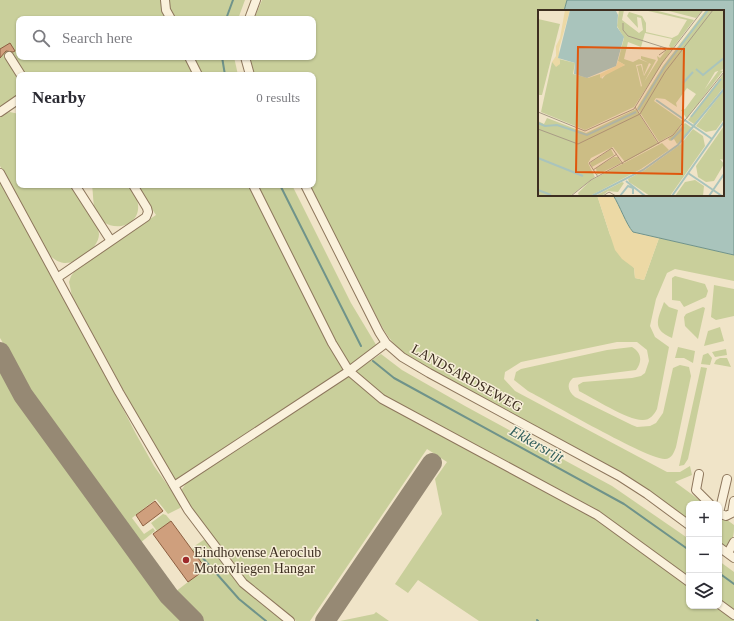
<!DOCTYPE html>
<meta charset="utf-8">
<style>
body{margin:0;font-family:Georgia,serif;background:#f7f7f7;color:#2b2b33}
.controls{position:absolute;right:12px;bottom:12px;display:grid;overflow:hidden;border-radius:8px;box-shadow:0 1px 3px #0004}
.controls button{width:36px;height:36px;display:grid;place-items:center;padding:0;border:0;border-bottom:1px solid #e1e1e2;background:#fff;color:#2b2b33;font:20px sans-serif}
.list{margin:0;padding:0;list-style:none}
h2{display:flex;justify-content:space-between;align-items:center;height:52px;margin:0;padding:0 16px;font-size:17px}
h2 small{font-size:13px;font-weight:400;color:#7c7c81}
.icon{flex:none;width:22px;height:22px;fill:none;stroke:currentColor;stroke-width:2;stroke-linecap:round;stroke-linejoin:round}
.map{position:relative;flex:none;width:734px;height:621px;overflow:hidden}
.search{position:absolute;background:#fff;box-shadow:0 1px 3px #0004;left:16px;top:16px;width:300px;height:44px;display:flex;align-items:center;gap:10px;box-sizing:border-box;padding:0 14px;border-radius:8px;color:#7c7c81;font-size:15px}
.panel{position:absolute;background:#fff;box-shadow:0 1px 3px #0004;left:16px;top:72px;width:300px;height:116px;border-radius:8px}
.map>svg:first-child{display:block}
</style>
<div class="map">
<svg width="734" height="621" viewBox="0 0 734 621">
<rect width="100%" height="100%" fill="#f0e4c8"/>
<path fill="#c9cf9b" d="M0,0h245l-7,19h-219v38h215l4,18h-176l-8,-3 -6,3h-29v20l-19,12z
M262,0h305l-3,11h-25v184h58l13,40 24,33 1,10 9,2 15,-42 75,17v26l-59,-12 -8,4 -11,26 -6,27 5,11 14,10 -12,62c-3,6 -7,11 -14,11 -14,1 -50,-22 -64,-29l-1,-6 5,-3 49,-4 9,-2 4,-3 4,-12 -2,-11 -10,-8h-20l-96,20 -16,10 -1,7 11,12 152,81h13l10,-6 2,9 -17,7 30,22h-16v17l-264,-153c-22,-15 -32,-21 -45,-45l-71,-138h4v-110h-59l-5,-18h64v-38h-59z
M10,112l9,2v71h52c8,12 27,34 28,49 0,14 -21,30 -35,29 -7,-1 -12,-5 -16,-10l-48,-87v-51z
M0,180l83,151 53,103 18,32 27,38 -1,4 -12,6 -12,-15 -24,19 12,16 9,-6 2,3 -15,12 -101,-140 -39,-65z
M92,185h38c29,43 -28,56 -36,22 -1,-7 -1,-15 -2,-22z
M137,185h155l59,118 27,45 -205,133 -101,-185 -3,-14 2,-6 8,-10 77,-51 -16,-24z
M675,276l30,8 3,7 -2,6 -22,10 -4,-6 -8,-1v-22z
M714,285l20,4v27l-18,4 -5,-3z
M664,302l5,5 9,3 -6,28c-21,-9 -14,-19 -8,-36z
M703,307l2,1 -7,31 -13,-13 -1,-9 2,-3z
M720,327l4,14 -20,5 4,-15z
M632,347c9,5 11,14 4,23l-63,8c-7,6 -5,13 2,19l57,28 5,2 13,-1 6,-3 7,-10 10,-45 7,-3 9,2 2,9 -15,71c-2,5 -4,12 -11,12 -16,1 -116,-57 -137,-68l-14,-11 2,-8 5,-3 86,-19z
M678,347l17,4 -2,12 -9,-5h-9z
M726,349l1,6 -12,2 -3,-5z
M708,353l4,5 -2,7 -9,-1 2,-9z
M381,354l21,16 63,36 147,80 77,53v67h30v-45l15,11v49h-255l-61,-41 -10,13 -13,-9 47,-70 -7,-35 12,-17 -20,-13 -117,172h-14l-44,-34 -32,-37 -40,-58 7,-10 28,-20z
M720,358h7l4,9 -17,-3 2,-4z
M701,367l6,1 -19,91 -4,6 -5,1z
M0,369l19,35 24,34 124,165 18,18h-185z
M163,514l3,1 5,6 -14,10 -6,-8z
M719,514l15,11c0,9 0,18 -10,22l-5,-4z
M205,539l36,47 43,35h-81l-18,-17 -10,-12 13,-10 5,-35z
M376,612l13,9h-49l34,-7z"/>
<path fill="#ecd9a5" d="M597,195h16c4,7 16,34 20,37 7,3 18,4 26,6l-15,42 -9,-2 -1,-10 -12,-9 -7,-9z"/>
<path fill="#a9c4bc" stroke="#6f938a" d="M567,0h167v255l-101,-23c-7,-8 -13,-26 -20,-37h110v-184h-159z"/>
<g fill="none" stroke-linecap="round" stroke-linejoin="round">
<path stroke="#6f938a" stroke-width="2" d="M226,19l7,-19
M222,57l3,18
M280,185l81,161
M373,361l21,17 230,126 65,46
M201,556l38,43 27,22
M719,573l15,11
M537,620l1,1"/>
<path stroke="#968974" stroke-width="20" d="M0,352l23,43 146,201 25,25
M325,621l107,-158"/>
</g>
<path fill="#cf9f7d" stroke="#8d5f41" d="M10,43l5,8 -2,1 -7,-1 -6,7v-9z
M155,501l8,10 -20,15 -7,-11z
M171,521l35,48 -18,13 -35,-48z"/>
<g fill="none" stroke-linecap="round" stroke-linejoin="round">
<defs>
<path id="minor" d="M165,0l1,10 5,9
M249,19l7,-19
M9,56l12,19
M189,57l9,18
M245,57l5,18
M0,112l19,-13
M0,173l119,219 69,118 55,73 47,38
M75,185l36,56
M253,185l79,158 17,28 33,28 215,116 92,67
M305,185l74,147 7,11 16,14 27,16 190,103 28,18 42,31
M57,278l89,-61 2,-5 -1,-4 -14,-23
M699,474l-3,16 14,14
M174,486l175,-115 37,-28
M719,513l8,-34
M719,513l7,3 6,-3 2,-12
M719,547l15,11
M728,553l6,-11
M719,604l15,11"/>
</defs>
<use href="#minor" stroke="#8d765c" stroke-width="10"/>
<use href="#minor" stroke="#faf1dc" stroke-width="8"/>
</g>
<circle fill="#9e2a2b" stroke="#f7eed8" stroke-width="1.5" cx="186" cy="560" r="4"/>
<g text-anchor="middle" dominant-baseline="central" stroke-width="3" stroke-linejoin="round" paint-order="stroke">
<g font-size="14" fill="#3d2e20" stroke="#f7eed8">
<text transform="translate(467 378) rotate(29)">LANDSARDSEWEG</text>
</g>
<g font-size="14" fill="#3d2e20" stroke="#f7eed8" text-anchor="start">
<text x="194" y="552">Eindhovense Aeroclub<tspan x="194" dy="16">Motorvliegen Hangar</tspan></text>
</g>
<g font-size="15" font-style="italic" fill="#2f5d5a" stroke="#f7eed8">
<text transform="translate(537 444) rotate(29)">Ekkersrijt</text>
</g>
</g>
<g transform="translate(538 10)">
<rect width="186" height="186" fill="#f0e4c8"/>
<path d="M81,0h5l-2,10 17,13 4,-3 -2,-12 -4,-1 1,11 -11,-12 2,-4 13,4 4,7v9l26,6 6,-3 9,-15 -43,-10h10l40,10 -22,29 -3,-3 3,-7 -27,-6 -4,14 -13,-5 -4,17 9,3 6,-3 10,4 -5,12 -2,-11 -6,1 5,22 17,-27 -1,-4 3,2 8,-10 3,2 -37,57 -49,23 -44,-18 11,-50 8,1 -1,-4 16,4 -2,11 15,4 12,-4 2,5 6,-7 17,-7 -7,-4 6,-23 -7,-12zM127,0h38l-7,8zM168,0h18v59l-9,3 -28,47 -6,-9 4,-1 11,-15 -9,-6 -11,15 1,4 -12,-8 -9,-1 -2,3 30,21 -11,12 -14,8 -22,-34 26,-42zM0,9l22,5 -18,71h-4zM103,46l15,4 -14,26 -5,-20 4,-1 3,11 7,-12 -10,-5zM181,60l4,1 -32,42 11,-20zM186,63v14l-30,37 -6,-4zM186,80v29l-8,11 -10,2 -10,-6zM98,99l22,35 -33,18 -12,-15 -22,11 -3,5 7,14 -25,19h-32v-75l6,3 3,-6 39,15zM147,113l7,5 -10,12 -5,4 -3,-5 -4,2 -2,-2zM186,116v34l-4,-1 4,5 -10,17 -8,1 -8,-5 -2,-11zM155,119l10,7 2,10 -35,50h-20l-21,-14 -1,-3 17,-9 36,-26zM124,133l7,7 -28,19 -51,27h-11l-1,-3 12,-12zM73,139l3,6 -22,12 -2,-4zM76,147h4l3,6 -24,12 -1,-7zM157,170l9,6 -1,10h-28l10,-14zM84,172l2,1 -6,9 -10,-1 -6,5h-7z" fill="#c9cf9b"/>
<path d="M27,0h5l-11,39 1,15 -4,3 -4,-5 4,-6v-10l4,-8zM80,51l7,4 -25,13v-4l16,-8z" fill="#ecd9a5"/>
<path d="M32,0l46,1 2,4 -1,12 7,10 -8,29 -29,12 -13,-4 1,-11 -17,-5z" fill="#a9c4bc"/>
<path fill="none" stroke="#a9c4bc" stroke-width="2" d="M158,59l7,6 21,-17M145,73l10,-11M118,90l56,39M100,100l27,-44 43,-56M153,107l30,-38M0,113l7,3 12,-1 30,10 49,-23M133,130l13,-13M0,148l45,18M150,163l34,23M88,171l19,15M0,180l13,5M54,186l51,-26 35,-25 46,-56M82,186l8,-10 5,2v6M134,186l52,-74M171,186l15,-22"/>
<path fill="none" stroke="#a89b85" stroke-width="1" d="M85,13v7l5,6 44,14M121,45l7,-5 -6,-2M97,97l24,37M0,102l47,19 49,-22 28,-46 41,-53M0,119l40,15 62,-30 25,-42 48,-62M55,160l24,-16M60,167l-9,-14 23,-15 11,16M33,186l20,-16 82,-45 51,-63M65,186l6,-4 7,4"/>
<path fill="#df570d" fill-opacity="0.15" stroke="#df570d" stroke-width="2" d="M40,37l106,2 -2,125 -106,-2z"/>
<rect width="186" height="186" fill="none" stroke="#3d2e20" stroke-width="2"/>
</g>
</svg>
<div class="controls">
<button>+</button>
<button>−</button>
<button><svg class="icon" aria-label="layers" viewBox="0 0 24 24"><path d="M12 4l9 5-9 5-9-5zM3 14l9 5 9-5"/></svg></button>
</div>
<div class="search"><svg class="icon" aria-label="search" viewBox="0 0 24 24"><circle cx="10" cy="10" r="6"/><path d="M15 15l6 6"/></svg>Search here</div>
<section class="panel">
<h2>Nearby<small>0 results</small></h2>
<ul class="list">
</ul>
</section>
</div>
